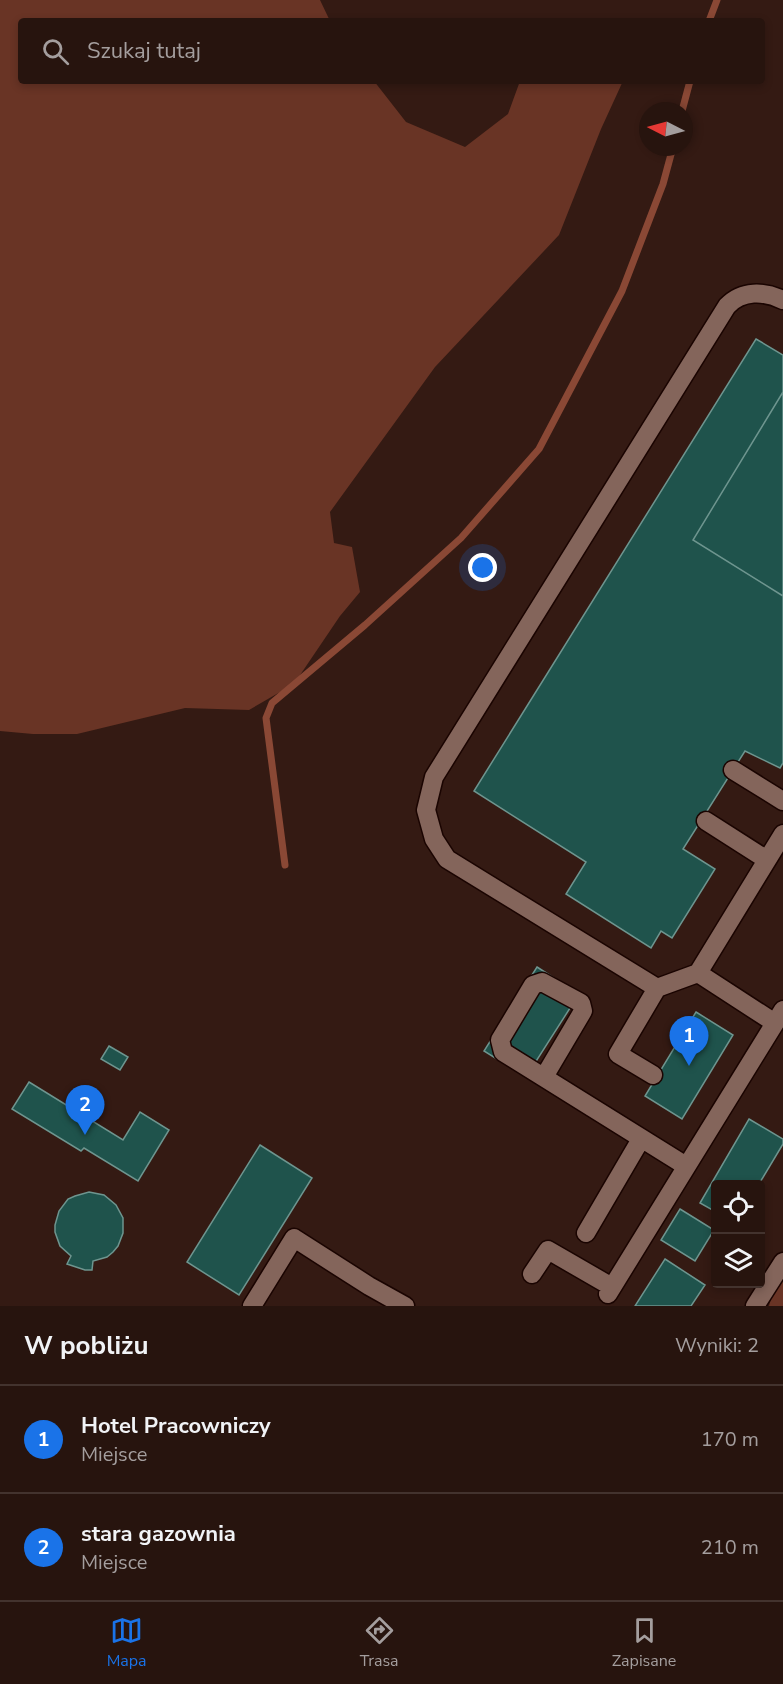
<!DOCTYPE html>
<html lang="pl">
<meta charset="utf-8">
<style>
body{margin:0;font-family:"Nunito Sans",sans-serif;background:#2f1d17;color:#f1f3f6}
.controls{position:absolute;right:18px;bottom:18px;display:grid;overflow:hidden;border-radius:6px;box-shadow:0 3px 9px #0003}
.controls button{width:54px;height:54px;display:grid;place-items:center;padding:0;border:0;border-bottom:2px solid #43332e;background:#27140e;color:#f1f3f6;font:30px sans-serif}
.compass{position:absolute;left:639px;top:102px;width:54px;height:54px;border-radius:50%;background:#27140e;box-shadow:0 3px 9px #0003;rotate:276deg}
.you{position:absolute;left:483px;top:568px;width:21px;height:21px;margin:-15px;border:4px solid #fff;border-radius:50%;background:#1a73e8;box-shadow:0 0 0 9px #1a73e833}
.badge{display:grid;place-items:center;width:39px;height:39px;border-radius:50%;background:#1a73e8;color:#fff;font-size:20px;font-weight:700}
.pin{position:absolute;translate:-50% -50px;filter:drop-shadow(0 2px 3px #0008)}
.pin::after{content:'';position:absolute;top:32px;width:21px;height:18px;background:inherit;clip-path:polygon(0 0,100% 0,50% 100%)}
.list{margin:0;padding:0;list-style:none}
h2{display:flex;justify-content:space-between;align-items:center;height:78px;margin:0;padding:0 24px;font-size:26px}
h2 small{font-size:20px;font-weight:400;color:#a49e9e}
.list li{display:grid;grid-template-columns:39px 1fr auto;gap:18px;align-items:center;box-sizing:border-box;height:108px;padding:0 24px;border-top:2px solid #43332e}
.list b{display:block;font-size:22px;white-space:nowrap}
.list p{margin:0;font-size:20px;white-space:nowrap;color:#a49e9e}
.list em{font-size:20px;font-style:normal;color:#a49e9e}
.icon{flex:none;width:33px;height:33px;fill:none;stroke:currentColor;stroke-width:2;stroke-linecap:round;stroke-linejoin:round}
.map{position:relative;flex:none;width:783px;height:1306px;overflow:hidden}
.search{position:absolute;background:#27140e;box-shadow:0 3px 9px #0003;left:18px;right:18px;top:18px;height:66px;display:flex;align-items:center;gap:15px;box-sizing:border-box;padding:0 21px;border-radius:6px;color:#a49e9e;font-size:22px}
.sheet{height:294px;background:#27140e}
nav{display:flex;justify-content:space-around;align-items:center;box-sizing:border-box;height:84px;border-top:2px solid #43332e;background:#27140e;font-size:16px;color:#a49e9e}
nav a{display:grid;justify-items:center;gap:3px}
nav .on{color:#1a73e8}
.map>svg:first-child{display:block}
</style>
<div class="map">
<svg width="783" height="1306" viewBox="0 0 783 1306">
<rect width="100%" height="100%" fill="#341a13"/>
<path fill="#693425" d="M0,0h320l10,21h-309v60h353l32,41 59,25 43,-33 12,-33h103l-22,48 -42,106 -124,132 -105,145 4,31 18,4 8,45 -20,24 -46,68 -45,26 -64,-2 -108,26h-44l-33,-3z
M783,1278v28h-14l3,-11z"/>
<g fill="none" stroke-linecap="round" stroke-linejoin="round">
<path stroke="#8a4835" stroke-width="7" d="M709,21l8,-21
M682,111l8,-30
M285,865l-19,-147 6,-15 93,-78 96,-87 78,-89 83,-158 41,-107 10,-37"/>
</g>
<path fill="#1f534c" stroke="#6e958f" stroke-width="1.5" d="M756,339l27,16v37l-90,148 90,56v167l-3,5 -35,-17 -62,98 32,20 -43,69 -11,-7 -10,17 -85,-54 20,-32 -112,-71z
M783,392v204l-90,-56z
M537,967l42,27 -53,83 -42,-26z
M696,1012l37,23 -51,84 -37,-23z
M109,1046l19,11 -8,13 -19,-11z
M29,1082l94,58 17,-28 29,18 -31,51 -54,-33 -3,3 -69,-42z
M749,1119l34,20v5l-24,40h-43v28l-16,-9z
M260,1145l52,33 -73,117 -52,-33z
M89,1192l15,3 12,10 7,13v15l-5,13 -5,6 -6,5 -14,4 -1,9h-7l-18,-6 4,-8 -11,-10 -5,-14v-7l4,-14 9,-12 7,-3z
M680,1209l34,21 -19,31 -34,-21z
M665,1259l40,26 -14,21h-56z"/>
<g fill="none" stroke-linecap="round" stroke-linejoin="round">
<defs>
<path id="minor" d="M733,770l50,31
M706,821l61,39
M698,973l85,-139
M775,1023l-77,-50 -41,15 -210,-129 -13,-20 -8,-29 8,-33 293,-471c15,-16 37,-15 56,-6
M653,1075l-35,-21 39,-66
M544,1077l39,-66 -2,-8 -39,-21 -9,3 -33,55 3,12 183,114
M586,1233l55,-94
M532,1274l16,-24 64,37
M608,1294l175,-284
M252,1306l42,-68 75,48 36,20
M755,1306l28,-44"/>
</defs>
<use href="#minor" stroke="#1a0401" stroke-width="21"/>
<use href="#minor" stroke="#84655b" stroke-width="18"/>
</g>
</svg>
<div class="controls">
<button><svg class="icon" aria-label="locate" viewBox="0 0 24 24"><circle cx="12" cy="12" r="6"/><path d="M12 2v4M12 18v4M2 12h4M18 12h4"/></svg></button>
<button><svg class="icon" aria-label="layers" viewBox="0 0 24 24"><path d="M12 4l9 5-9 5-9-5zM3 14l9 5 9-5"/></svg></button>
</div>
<svg class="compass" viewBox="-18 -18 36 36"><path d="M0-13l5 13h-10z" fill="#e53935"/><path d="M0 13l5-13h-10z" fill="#a49e9e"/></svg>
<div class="you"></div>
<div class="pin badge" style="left:689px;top:1066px">1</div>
<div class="pin badge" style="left:85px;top:1135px">2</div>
<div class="search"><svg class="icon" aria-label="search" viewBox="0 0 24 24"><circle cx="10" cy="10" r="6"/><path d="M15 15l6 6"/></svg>Szukaj tutaj</div>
</div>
<section class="sheet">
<h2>W pobliżu<small>Wyniki: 2</small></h2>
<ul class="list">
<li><span class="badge">1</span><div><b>Hotel Pracowniczy</b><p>Miejsce</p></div><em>170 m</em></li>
<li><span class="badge">2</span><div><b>stara gazownia</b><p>Miejsce</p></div><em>210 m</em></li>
</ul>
</section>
<nav>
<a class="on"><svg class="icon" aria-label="map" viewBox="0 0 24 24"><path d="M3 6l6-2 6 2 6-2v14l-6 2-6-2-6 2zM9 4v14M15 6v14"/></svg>Mapa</a>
<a><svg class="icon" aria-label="directions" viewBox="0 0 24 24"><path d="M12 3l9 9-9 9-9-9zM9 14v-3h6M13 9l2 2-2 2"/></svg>Trasa</a>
<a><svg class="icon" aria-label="saved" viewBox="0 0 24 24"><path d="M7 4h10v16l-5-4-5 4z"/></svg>Zapisane</a>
</nav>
